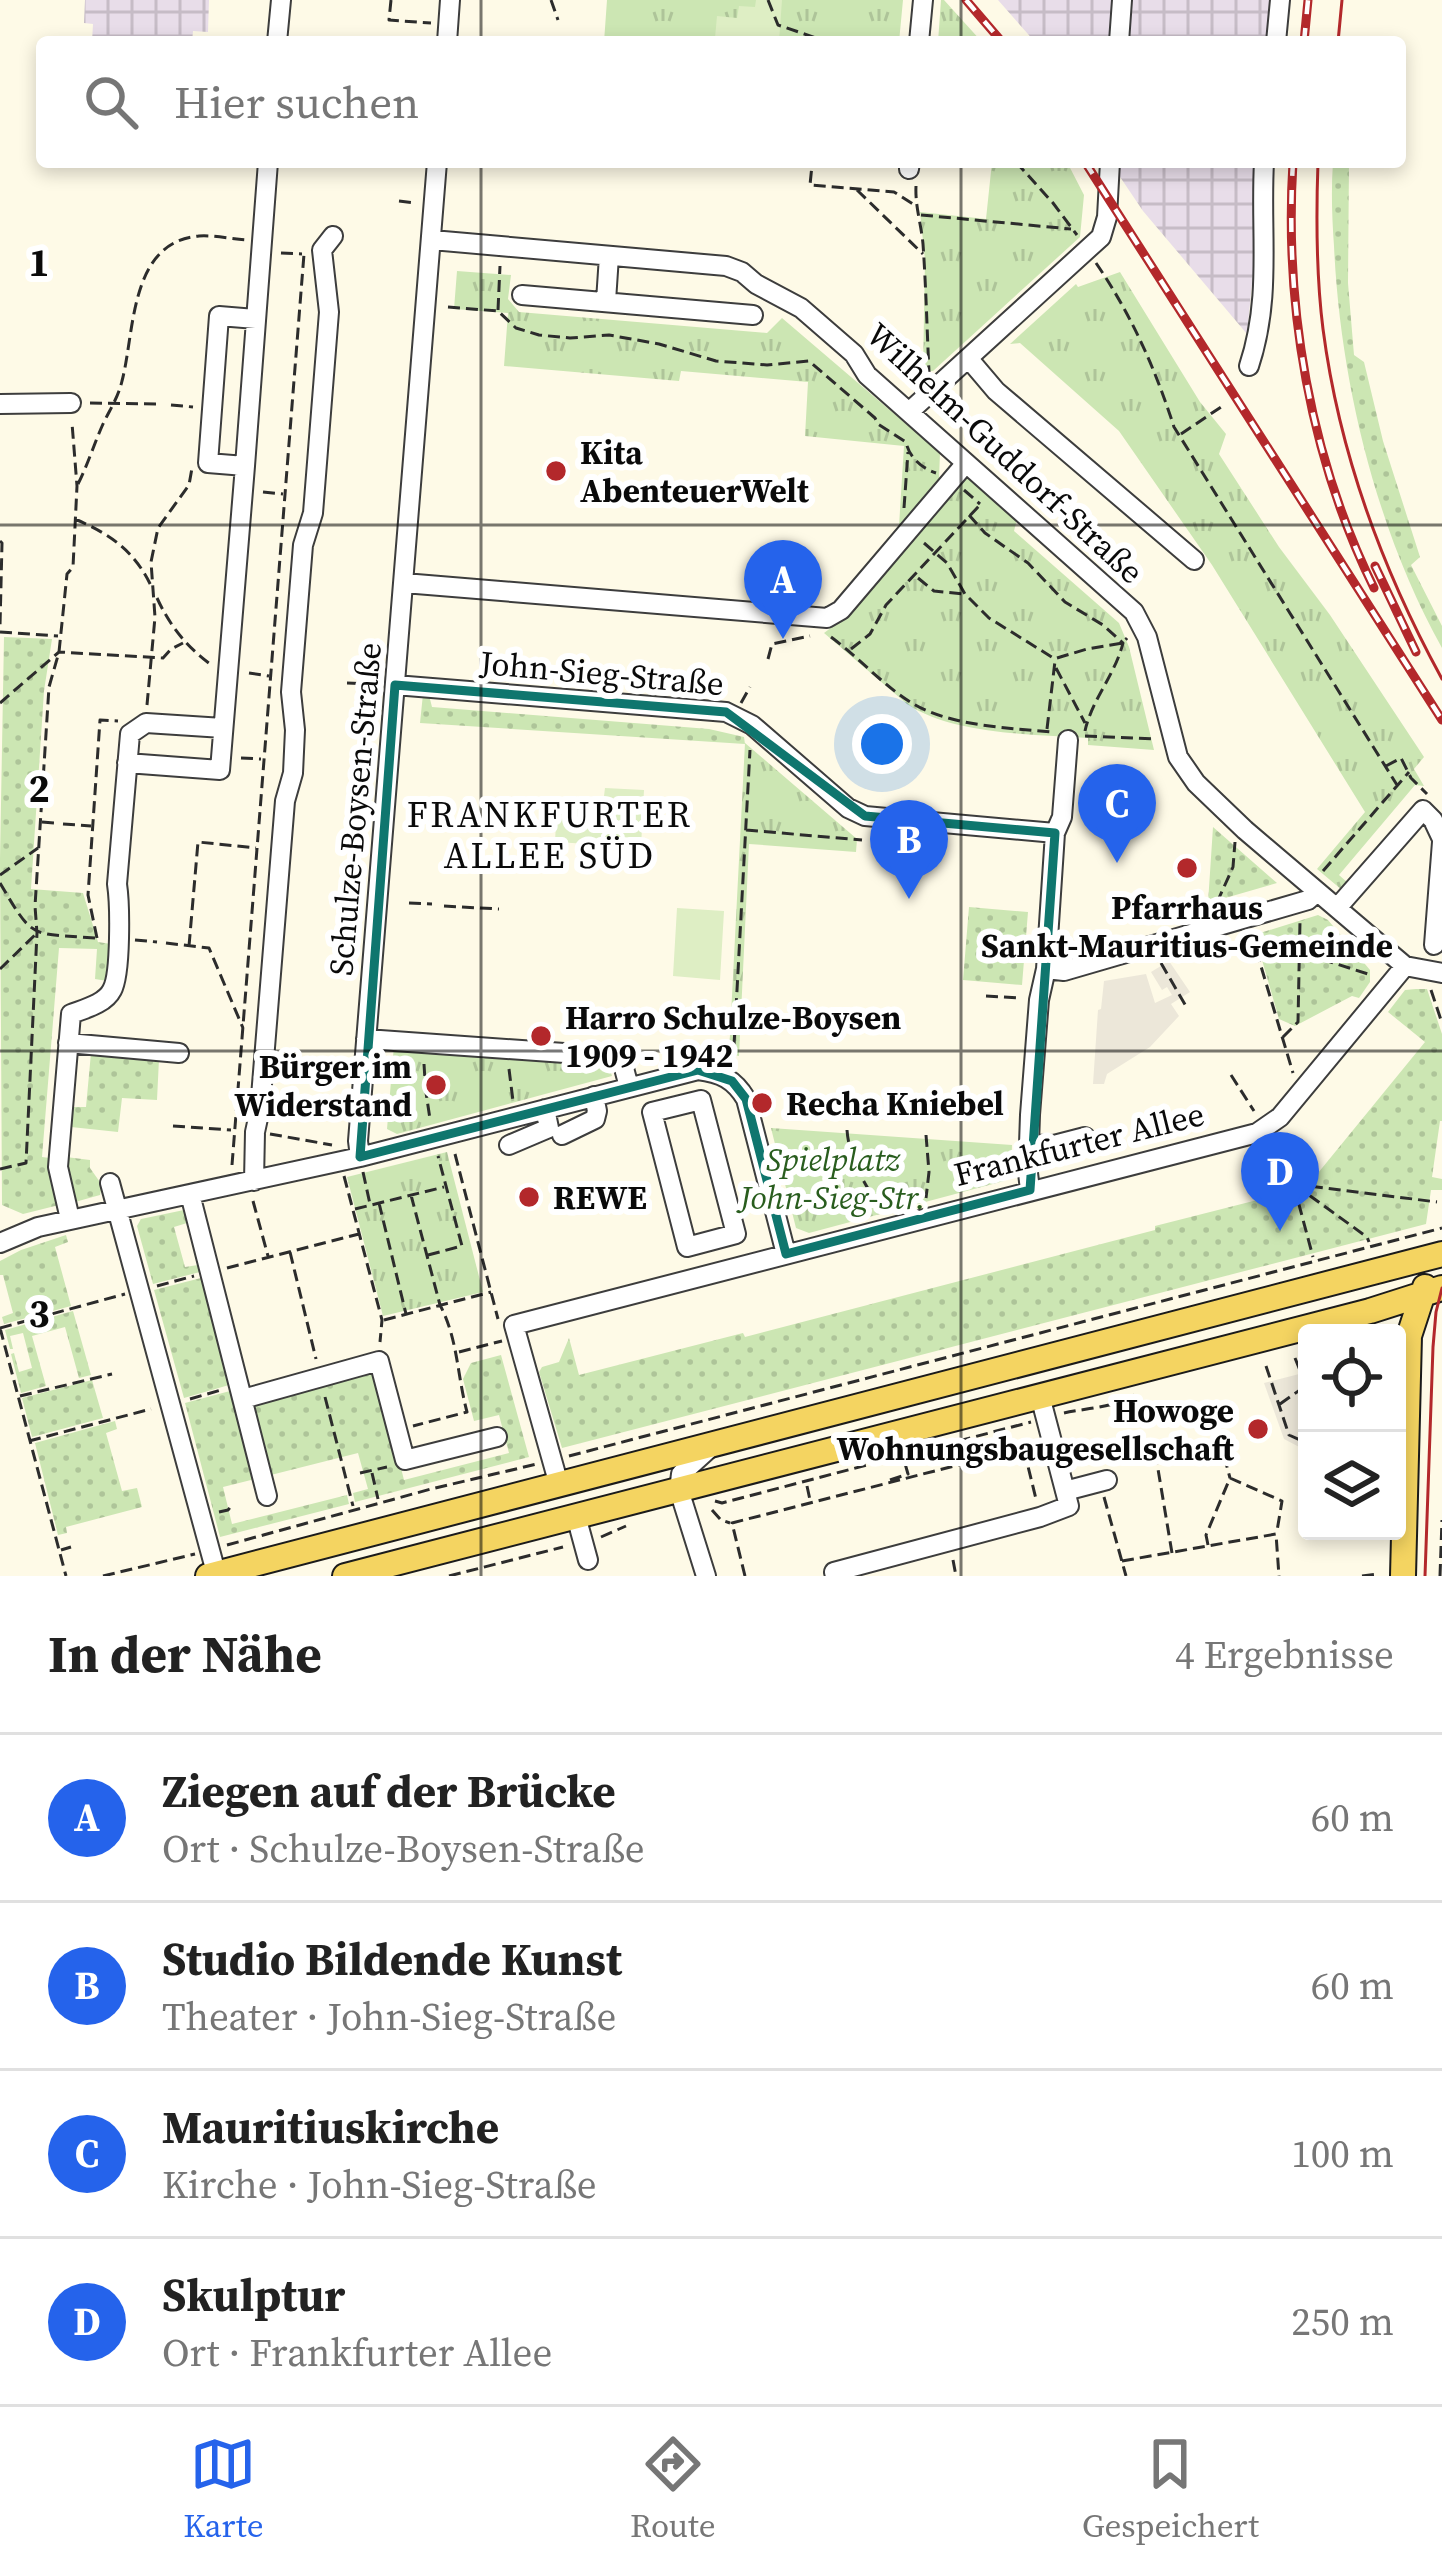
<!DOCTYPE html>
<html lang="de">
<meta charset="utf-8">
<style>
body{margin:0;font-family:"Source Serif 4",serif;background:#f2f2f2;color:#222}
.controls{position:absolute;right:36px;bottom:36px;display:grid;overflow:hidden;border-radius:12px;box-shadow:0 6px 18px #0003}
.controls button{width:108px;height:108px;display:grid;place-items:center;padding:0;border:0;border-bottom:3px solid #e0e0e0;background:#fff;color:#222;font:60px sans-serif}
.you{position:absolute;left:882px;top:744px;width:42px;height:42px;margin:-30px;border:9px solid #fff;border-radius:50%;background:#1a73e8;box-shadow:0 0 0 18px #1a73e833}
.badge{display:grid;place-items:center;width:78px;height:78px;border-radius:50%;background:#2563eb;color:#fff;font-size:39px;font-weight:700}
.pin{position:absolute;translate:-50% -99px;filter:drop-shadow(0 3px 6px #0008)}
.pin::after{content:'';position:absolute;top:63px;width:42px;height:36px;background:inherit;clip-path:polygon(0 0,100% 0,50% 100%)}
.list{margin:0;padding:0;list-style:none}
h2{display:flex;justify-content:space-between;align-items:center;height:156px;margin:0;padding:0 48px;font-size:51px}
h2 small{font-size:39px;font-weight:400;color:#767676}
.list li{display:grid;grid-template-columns:78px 1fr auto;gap:36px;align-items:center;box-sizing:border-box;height:168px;padding:0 48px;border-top:3px solid #e0e0e0}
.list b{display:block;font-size:45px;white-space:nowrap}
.list p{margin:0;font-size:39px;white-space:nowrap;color:#767676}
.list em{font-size:39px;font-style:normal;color:#767676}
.icon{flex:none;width:66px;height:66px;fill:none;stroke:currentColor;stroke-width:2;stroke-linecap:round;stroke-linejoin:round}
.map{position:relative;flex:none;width:1442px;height:1576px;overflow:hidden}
.search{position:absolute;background:#fff;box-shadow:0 6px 18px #0003;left:36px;right:36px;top:36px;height:132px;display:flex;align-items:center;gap:30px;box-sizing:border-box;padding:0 42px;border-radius:12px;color:#767676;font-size:45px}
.sheet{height:828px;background:#fff}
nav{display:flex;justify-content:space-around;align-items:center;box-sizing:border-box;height:168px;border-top:3px solid #e0e0e0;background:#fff;font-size:33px;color:#767676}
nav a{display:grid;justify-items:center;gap:6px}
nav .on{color:#2563eb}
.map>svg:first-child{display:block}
</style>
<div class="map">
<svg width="1442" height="1576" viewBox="0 0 1442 1576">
<defs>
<pattern id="industrial-grid" width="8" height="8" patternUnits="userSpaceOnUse" patternTransform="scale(3)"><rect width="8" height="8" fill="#e8dde9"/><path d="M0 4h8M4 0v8" fill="none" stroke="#c6bcc6"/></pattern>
<pattern id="grass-dots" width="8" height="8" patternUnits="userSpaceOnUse" patternTransform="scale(3)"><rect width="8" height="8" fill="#cce6b3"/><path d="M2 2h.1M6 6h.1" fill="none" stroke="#aec499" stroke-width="1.8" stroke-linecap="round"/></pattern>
<pattern id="park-tufts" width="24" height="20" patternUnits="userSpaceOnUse" patternTransform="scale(3)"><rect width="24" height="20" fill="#cce6b3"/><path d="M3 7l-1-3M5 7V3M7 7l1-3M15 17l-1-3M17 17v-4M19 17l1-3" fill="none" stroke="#aec499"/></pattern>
</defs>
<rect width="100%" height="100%" fill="#fefae7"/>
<path fill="url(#industrial-grid)" d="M85,0h124l-1,32 -15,-1 -1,11h-100l1,-18 -9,-1z
M998,0h282l-4,42h-241z
M1110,162h154l-17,172 -104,-123z"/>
<path fill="url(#grass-dots)" d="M1333,162h16l-1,121 6,72 10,7 19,79 37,116 -9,8 31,61v22c-66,-118 -102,-268 -108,-402 -2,-28 -3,-56 -1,-84z
M4,637l48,2 -8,52 -13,198 52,4 15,49 13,2 -4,37 -12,-2 2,-30 -38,-1 -17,209 8,1 9,47 -36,9 -21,-9 -2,-346z
M423,694l6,1 3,12 277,22 35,8 1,7 -325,-21z
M1213,827l64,56 -69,20z
M969,907l59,5 -6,73 -59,-5z
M1318,915l10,5 42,50v12l-11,16 -7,-2 -57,30 -16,-7 -23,-80 4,-6z
M1416,989h11l15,45v87h-2l-8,56 10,2v11h-11l-5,34 -864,224 -23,-76 3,-5 17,-5 10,-24 10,37 164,-42 2,4 410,-107v-4l134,-34 -1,-5 20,-10 6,-7 4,3 107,-131 -37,-30 17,-22z
M91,1053l68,6 -2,41 -35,-2 -4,34 -47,-5 2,-20h13z
M66,1157l24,3v8l12,17 -2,10 -25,7 -8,-32z
M184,1210l3,13 -13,4 11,40 13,-2 2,7 -47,12 -16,-58 4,-7z
M66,1235l2,7 -13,5 16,59 -67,18 -2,-7 11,-4 -10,-38h-3v-14l21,-11z
M201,1278l28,107 -45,13 -30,-108z
M73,1311l18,64 -12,3 -14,-51 -33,9 14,50 -25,7 -10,-39 3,-1 5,19 13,-4 -9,-35 -13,3 3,13h-3l-5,-19z
M501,1355l28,102 -174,45 -2,-9 15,-4 -10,-36 -135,34 9,37 115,-29 2,9 -129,33 -35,-134 45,-12 4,13 131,-32 13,5 26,103 105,-27 -10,-38 -25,6 -11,-42 8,-16z
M92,1380l11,38 -71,19 -10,-39z
M115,1421l2,8 -11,4 16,58 15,-3 5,19 -76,20 1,6 -9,2 -23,-92z"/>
<path fill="url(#park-tufts)" d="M607,0h296l-4,42h-295z
M941,0h3l38,42h-44z
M992,162h75l17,33 -4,42 -147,134h-10l2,-111 -5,-48 66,7z
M457,271l54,4 -3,24 11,13 248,21 15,-15 158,135 -1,25 -40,48 5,-80 -99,-10 3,-54 -127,-11 -2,10 -175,-15 4,-53 -54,-4z
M1120,272l80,130 26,32 -7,20 60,93 51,68 94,142 -10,12 10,17 -9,-1 -76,90 9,8 -6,7 -25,-21 48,-57 -153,-247 -93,-134 -99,-88 -10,1 66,-60 2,3z
M966,475l51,44 -3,12 105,92 10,24 25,103 -66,-5v-7c-55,-4 -135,-3 -181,-34l-83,-71 8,-6 130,-151z
M745,743l112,96 -1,13 -107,-8 -10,212 -10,-2z
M394,1045l214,18 4,13 -215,58 -10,-5z
M771,1128l241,17 -1,28 -7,8 -195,52 -13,-5z
M447,1152l36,140 -100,24 -36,-139z"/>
<path fill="#deeec4" d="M756,0h26l-3,42h-44l-1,-2 -19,-2 2,-22 20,2 2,-12 16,1z
M605,788l39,2 -3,57 -86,-5 2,-40 46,2z
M677,908l47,3 -4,69 -47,-4z"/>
<path fill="#ece7d9" d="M1169,961l21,31 -19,12 8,12 -29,31 -43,27 -3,10h-11l5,-74 3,-1 3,-28 42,-7 9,29 17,-8 -5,-8 -5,3 -11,-18z
M1307,1372v79l-23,-12 -20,-56z"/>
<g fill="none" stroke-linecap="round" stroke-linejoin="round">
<defs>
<path id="minor" d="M277,42l4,-42
M447,42l3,-42
M919,42l4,-42
M1119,42l3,-42
M1276,42l4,-42
M909,169l1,-7
M432,240l294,26 16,6 14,12 45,24 53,46 13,21 267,237 13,25 31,120 18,26 49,47 160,136 37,7
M522,295l231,20
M606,301l3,-45
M256,319l-37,-3 -11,147 37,3 23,-304
M968,358l28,33 198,169
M1249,366c23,-69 11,-133 15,-204
M0,404l71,-1
M909,412l192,-175 6,-20 3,-55
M404,583l423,35 14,-8 125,-147
M395,685l331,27 26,13 96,83 17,8 190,17
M127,763l93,7 25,-304
M1337,908l86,-98 10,10 9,19
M1434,945l8,-103
M1046,969l18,2 244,-71 9,-8
M366,1039l255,18 8,30
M68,1043l111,10
M701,1100l35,134 -49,13 -35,-135z
M562,1135l33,-16 2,-8 -3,-15
M1029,1144l25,1 31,-8
M509,1145l40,-17 -4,-19
M360,1157l-2,-16 79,-979
M254,1181l1,-49 5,-23 25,-308 8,-28 2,-43 -4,-38 12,-147 10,-32 16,-201 -7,-62 11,-14
M110,1183l107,393
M1030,1190l-2,-17 2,-58 9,-115 7,-31 9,-136 7,-16 6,-77
M190,1194l77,302
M70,1219l-12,-52 13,-153c13,-5 34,-10 41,-24 9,-16 8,-86 5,-106l13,-150 16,-11 77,5
M0,1243l38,-16 322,-70 338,-87c23,3 36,9 48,29l40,155
M243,1399l136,-38 26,99 92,-23
M559,1485l-45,-160 743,-192 23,-16 125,-151
M1065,1491l42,-11
M576,1516l12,44
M706,1576l-27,-86 2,-16 32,-29
M835,1576l-1,-4 206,-55 29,-11 -29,-110"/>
<path id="major" d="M208,1576l1234,-322
M345,1576l1025,-265 72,-23
M1403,1576l6,-240 16,-49"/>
</defs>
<use href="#minor" stroke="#3d3d3d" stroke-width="22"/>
<use href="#major" stroke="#1b1b1b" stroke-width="28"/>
<path stroke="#2c2c2c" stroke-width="3" stroke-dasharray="12 6" stroke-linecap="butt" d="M391,0l-2,20 42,3
M551,0l7,20
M768,0l10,25 50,17
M782,162l30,3 -2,20 84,7 19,12
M1016,162l37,41 24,32
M398,163l22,2
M916,186c-1,20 5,37 7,58 3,43 4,86 6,128
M857,190l66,64
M399,201l16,2
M921,215l150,14
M281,253l21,1
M1096,263c35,51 59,105 78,164l223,358
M448,307l50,4 18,17 23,7 31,3 39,-3 50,9 57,17 51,4 42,-4 66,57 3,6 28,18c3,15 15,26 30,31
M498,310l2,-44
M90,403l71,1
M171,405l22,2
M1181,434l40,-27
M78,484c10,-20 16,-40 25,-60 7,-15 15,-26 19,-43 13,-49 7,-139 77,-145 15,-1 32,3 47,4
M964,490l16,14
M263,492l20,2
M904,508l4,-56
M969,515l16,18 43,30 37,39 38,23 20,18c-8,32 -31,56 -38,88
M75,519c37,16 61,33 78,71
M0,541l2,2 -2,83
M924,543l23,20 18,31 24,24 66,41
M918,578l16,13 30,3
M157,598c13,28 29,48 53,66
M0,632l58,4
M831,637c26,19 54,50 81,66 37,23 97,25 140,29
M851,649l19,-15 16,-29 93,-99
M1057,658l30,-9 36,-6 4,-5
M768,659l4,-15 38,-8
M1056,668l29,55
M249,673l20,3
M347,683l29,1
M0,703l59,-51 104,6 8,-9 12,-6
M741,703l9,-16
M147,705l8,-88 -4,-55 7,-34 31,-43 3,-17
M1047,729l8,-68
M1085,736l69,3
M241,758l20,1
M1386,766l15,-8 10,20 16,16
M42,822l13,1
M63,824l28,2
M746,830l116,10
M1323,871l86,-99
M0,875l38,-27
M0,883c34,58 30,50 95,55
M409,903l23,1
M1220,903l-1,-5 14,-31 2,-25
M444,906l55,3
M1251,933l42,140
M1253,937l118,38
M97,938l-9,-43 12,-175 18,1
M135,940l22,2
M166,943l43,5 34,80
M189,946l9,-104 58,6
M1161,963l26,45
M0,969l36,-35
M1431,990l11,33
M986,996l33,2
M1283,1037l15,-15 2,-101
M424,1064l1,16
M733,1064l17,-314
M509,1069l4,32
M1231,1075l23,36
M425,1080l3,3 -3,3 -2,-3z
M425,1086l5,33
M173,1126l58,4
M847,1130c2,29 18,55 34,79
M270,1134l62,11
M926,1135l3,37 -3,26
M1275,1144l7,9
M455,1154l43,165
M232,1165l72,-911
M0,1169l26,-6 11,-230 -2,-27 14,-219 10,-35 8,-78 6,-7 4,-81 -5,-63
M363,1172l7,32
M344,1176l38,144 -2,22
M1293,1184l144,18
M1295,1185l72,52 2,5
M1294,1186l19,71
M411,1195l29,110c18,34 17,70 27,107l-54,14
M253,1201l15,55
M379,1203l27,111
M355,1209l89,-22
M290,1252l26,107
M428,1255l34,-9 -24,-90
M227,1268l132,-34
M157,1286l37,-10
M384,1320l107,-28
M0,1328l125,-34
M0,1328l66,248
M459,1352l43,-11
M1295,1358l11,27
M1266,1366l23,69 18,8
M20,1396l92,-22
M325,1397l28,109
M190,1399l31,-9
M1280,1404l27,-19
M1064,1413c23,-5 49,-5 70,-18
M29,1441l122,-32
M942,1450l3,15
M1024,1450l12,49
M569,1456l873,-228
M360,1473l27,-6
M372,1473l6,26
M890,1480l18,-6 -4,-14
M807,1486l3,14
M1104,1497l22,79
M715,1501l7,2 309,-81
M712,1510l9,10 9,3
M219,1512l9,-2 4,-5
M601,1537l25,-11
M227,1545l204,-56 106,-25
M1208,1545l-2,-10 24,-57 52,23 -5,30
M61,1550l10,-3
M1172,1553l-16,-96 64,-17 10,38
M953,1560l3,16
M1122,1561l154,-27 3,42
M103,1576l92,-22
M449,1576l114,-29
M745,1576l-13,-53 300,-77
M1362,1576l17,-2
M1440,1576l2,-56"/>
<use href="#minor" stroke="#fff" stroke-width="18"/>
<use href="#major" stroke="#f4d461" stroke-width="24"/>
<path stroke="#b3282b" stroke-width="3" d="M1338,42l4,-42
M1318,162c-2,56 -2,112 5,167 16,123 60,242 119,350
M1425,1576l8,-229 3,-35 6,-24"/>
<defs>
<path id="rail" d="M966,0l36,42
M1304,42l4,-42
M1085,162l357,558
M1293,162c-9,144 17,296 81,426
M1375,566l41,86"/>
</defs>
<use href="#rail" stroke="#b3282b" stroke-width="9"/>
<use href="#rail" stroke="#fff" stroke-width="4.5" stroke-dasharray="14" stroke-linecap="butt"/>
</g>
<path fill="none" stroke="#0f766e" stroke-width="9" stroke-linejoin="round" d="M395,685l331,27 139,104 190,17 -25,357 -244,64 -40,-155 -14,-18 -34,-11 -338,87z"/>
<path fill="none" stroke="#0a0a0a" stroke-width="3" stroke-opacity="0.55" d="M481,0v42M961,0v42M481,162v1414M961,162v1414M0,525h1442M0,1051h1442"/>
<g fill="#b3282b" stroke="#fff" stroke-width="4.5">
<circle cx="556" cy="471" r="12"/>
<circle cx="1187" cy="868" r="12"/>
<circle cx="541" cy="1036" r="12"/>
<circle cx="436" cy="1085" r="12"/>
<circle cx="762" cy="1103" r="12"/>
<circle cx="529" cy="1197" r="12"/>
<circle cx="1258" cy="1429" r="12"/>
</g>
<g text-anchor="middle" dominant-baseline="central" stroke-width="12" stroke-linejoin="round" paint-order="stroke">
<g font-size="33" font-weight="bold" fill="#0a0a0a" stroke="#fff" text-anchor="start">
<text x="580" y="452">Kita<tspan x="580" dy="38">AbenteuerWelt</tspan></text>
<text x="1187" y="907" text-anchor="middle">Pfarrhaus<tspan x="1187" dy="38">Sankt-Mauritius-Gemeinde</tspan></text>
<text x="565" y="1017">Harro Schulze-Boysen<tspan x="565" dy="38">1909 - 1942</tspan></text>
<text x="412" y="1066" text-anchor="end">Bürger im<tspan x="412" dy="38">Widerstand</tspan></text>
<text x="786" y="1103">Recha Kniebel</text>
<text x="553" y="1197">REWE</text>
<text x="1234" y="1410" text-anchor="end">Howoge<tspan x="1234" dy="38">Wohnungsbaugesellschaft</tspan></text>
</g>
<g font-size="33" fill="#0a0a0a" stroke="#fff">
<text transform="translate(1005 453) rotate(43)">Wilhelm-Guddorf-Straße</text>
<text transform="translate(602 673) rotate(5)">John-Sieg-Straße</text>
<text transform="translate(355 809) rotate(-85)">Schulze-Boysen-Straße</text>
<text transform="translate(1079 1144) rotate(-14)">Frankfurter Allee</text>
</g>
<g font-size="33" font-style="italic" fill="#295d1e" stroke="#fff">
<text x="833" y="1159">Spielplatz<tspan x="833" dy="38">John-Sieg-Str.</tspan></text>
</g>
<g font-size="36" letter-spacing="3" fill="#0a0a0a" stroke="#fff">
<text x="550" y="814">FRANKFURTER<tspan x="550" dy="41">ALLEE SÜD</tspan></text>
</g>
</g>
<g font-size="39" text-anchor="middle" font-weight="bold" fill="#0a0a0a" stroke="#fff" stroke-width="12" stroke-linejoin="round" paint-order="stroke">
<text x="39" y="276">1</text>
<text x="39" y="802">2</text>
<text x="39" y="1327">3</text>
</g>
</svg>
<div class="controls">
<button><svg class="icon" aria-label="locate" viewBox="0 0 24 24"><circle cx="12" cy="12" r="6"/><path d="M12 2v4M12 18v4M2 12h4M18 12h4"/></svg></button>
<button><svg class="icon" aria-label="layers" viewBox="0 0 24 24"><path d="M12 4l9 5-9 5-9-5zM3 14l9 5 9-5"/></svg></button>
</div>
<div class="you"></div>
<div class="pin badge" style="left:783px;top:639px">A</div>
<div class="pin badge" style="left:909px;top:899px">B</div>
<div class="pin badge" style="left:1117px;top:863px">C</div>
<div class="pin badge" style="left:1280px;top:1231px">D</div>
<div class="search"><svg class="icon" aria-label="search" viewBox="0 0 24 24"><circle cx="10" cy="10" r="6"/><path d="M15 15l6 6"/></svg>Hier suchen</div>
</div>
<section class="sheet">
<h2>In der Nähe<small>4 Ergebnisse</small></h2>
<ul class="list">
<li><span class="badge">A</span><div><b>Ziegen auf der Brücke</b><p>Ort · Schulze-Boysen-Straße</p></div><em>60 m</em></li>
<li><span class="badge">B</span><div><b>Studio Bildende Kunst</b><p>Theater · John-Sieg-Straße</p></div><em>60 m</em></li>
<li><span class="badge">C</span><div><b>Mauritiuskirche</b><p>Kirche · John-Sieg-Straße</p></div><em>100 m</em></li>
<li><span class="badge">D</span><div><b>Skulptur</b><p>Ort · Frankfurter Allee</p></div><em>250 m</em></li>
</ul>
</section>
<nav>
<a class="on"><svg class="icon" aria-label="map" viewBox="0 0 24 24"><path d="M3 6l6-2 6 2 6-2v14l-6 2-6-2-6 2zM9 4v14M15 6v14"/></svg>Karte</a>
<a><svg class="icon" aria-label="directions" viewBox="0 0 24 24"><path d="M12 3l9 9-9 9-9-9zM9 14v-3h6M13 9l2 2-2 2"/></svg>Route</a>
<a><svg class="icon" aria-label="saved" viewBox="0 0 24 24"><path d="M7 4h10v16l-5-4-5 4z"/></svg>Gespeichert</a>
</nav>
